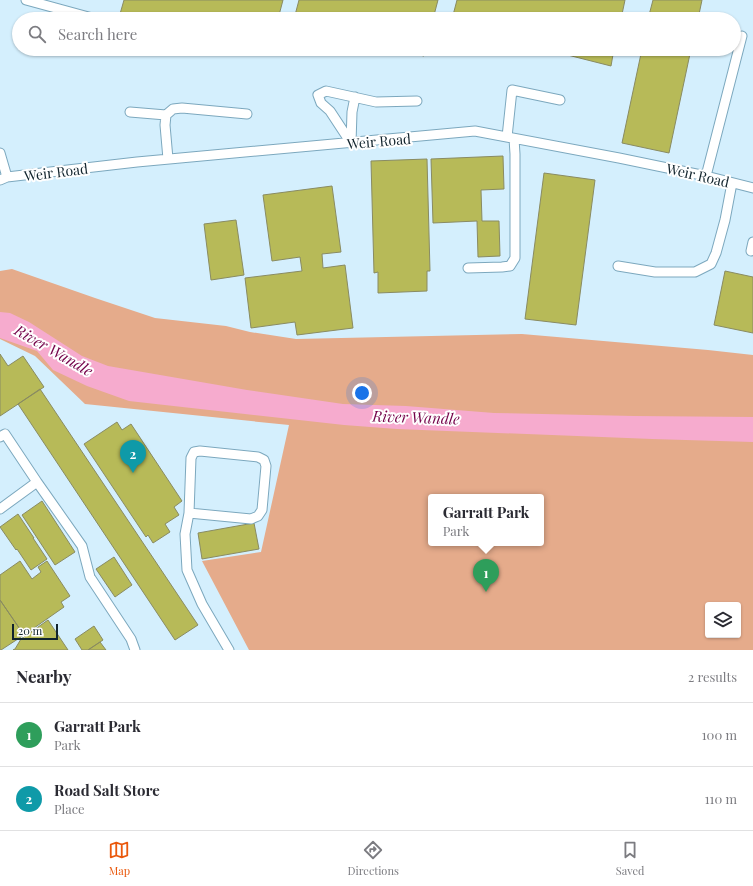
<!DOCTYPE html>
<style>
body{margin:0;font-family:"Playfair Display",serif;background:#f7f7f7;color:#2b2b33}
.controls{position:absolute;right:12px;bottom:12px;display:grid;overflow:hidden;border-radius:4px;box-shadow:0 1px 3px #0004}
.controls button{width:36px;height:36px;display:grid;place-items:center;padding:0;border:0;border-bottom:1px solid #e1e1e2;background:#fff;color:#2b2b33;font:20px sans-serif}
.scale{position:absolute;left:12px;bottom:10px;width:46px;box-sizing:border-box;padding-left:4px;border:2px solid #12242d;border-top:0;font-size:11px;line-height:14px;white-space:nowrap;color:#12242d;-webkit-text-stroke:3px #fff;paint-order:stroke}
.you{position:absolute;left:362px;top:393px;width:14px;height:14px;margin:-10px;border:3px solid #fff;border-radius:50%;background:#1a73e8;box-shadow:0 0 0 6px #1a73e833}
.badge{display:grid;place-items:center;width:26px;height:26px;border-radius:50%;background:#ea580c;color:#fff;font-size:13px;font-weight:700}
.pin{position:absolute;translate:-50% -33px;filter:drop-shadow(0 1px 2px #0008)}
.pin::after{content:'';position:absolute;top:21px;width:14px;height:12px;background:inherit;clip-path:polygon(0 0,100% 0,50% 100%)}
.popup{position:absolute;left:428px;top:494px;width:116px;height:52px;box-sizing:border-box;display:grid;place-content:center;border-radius:4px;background:#fff;filter:drop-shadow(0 1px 3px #0005);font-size:13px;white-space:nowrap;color:#7c7c81}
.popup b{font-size:15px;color:#2b2b33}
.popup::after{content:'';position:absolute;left:50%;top:100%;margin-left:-8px;border:8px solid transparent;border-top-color:#fff}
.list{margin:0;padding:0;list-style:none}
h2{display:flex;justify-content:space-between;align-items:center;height:52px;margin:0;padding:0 16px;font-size:17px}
h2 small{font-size:13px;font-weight:400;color:#7c7c81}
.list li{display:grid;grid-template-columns:26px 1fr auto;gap:12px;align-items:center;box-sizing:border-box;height:64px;padding:0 16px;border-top:1px solid #e1e1e2}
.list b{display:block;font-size:15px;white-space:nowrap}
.list p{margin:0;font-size:13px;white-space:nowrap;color:#7c7c81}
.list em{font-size:13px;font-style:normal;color:#7c7c81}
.icon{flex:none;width:22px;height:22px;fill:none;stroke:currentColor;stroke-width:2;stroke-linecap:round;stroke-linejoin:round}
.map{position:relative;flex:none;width:753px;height:650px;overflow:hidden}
.search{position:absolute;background:#fff;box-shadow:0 1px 3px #0004;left:12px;right:12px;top:12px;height:44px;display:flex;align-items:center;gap:10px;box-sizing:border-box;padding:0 14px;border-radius:22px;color:#7c7c81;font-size:15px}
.sheet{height:180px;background:#fff}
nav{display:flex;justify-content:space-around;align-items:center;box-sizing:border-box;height:56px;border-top:1px solid #e1e1e2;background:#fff;font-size:11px;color:#7c7c81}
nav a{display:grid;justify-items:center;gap:2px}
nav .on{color:#ea580c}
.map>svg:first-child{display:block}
</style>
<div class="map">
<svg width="753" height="650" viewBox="0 0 753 650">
<rect width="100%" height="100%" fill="#d4effd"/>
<path fill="#e5ab8b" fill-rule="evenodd" d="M12,269l83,29 60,20 71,8 24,6 46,7 226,-5 186,16 45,5v295h-504l-47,-89 59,-9 28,-127 -204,-21 -50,-48 -35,-17v-68zM431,497h110v46h-110zM708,605h30v30h-30z"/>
<path fill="#f6abce" d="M0,312l10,1 19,9 53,34 26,10 139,24 96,14 63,2 88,7 140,3 119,1v25l-101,-3 -255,-10 -53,-4 -215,-24 -42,-15 -34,-16 -16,-19 -37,-13z"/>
<path fill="#b7ba58" stroke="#898b62" d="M124,0h159l-5,19h-135l-23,-5z
M299,0h139l-5,19h-139z
M457,0h168l-4,19h-169z
M653,0h49l-4,19h-50z
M394,49h32l-2,7z
M544,49h70l-3,17z
M642,49h49l-22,104 -47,-10z
M503,156l1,33 -23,1 1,31h17l1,35 -22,1 -1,-36 -44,2 -2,-64z
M427,159l3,112h-3v20l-49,2v-21l-4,1 -3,-112z
M544,173l51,7 -19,145 -51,-6z
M332,186l9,66 -19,2 1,14 22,-3 8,63 -56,7 -2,-13 -44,6 -6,-50 57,-7 -2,-14 -28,4 -9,-66z
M236,220l8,55 -33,5 -7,-56z
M725,271l28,6v56l-39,-8z
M0,354l8,12 15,-10 21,31 -44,29z
M40,389l158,236 -23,15 -157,-236z
M117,422l5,8 9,-6 51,77 -8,6 5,8 -14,9 5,8 -17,11 -5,-8 -2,2 -62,-93z
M42,501l33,51 -20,13 -33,-50z
M18,514l16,24h-1l14,21 -16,11 -14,-21 -1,1 -16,-23z
M254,523l5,26 -57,10 -4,-26z
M114,557l18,28 -17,12 -19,-28z
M20,561l12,18 9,-7 -3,-5 9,-6 23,35 -9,6 3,5 -40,28 -24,-35v-25z
M0,600l24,35 -23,15h-1z
M48,620l20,30h-55l2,-1 6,-10z
M94,626l9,14 -15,10h-6l-7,-11z
M100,642l6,8h-18z"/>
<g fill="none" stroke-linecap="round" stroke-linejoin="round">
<defs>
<path id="lane" d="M26,0l70,19
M130,112l36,3
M507,137l5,-47 48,10
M351,143l-21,-32 -9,-8 -3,-8 8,-4 50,11 41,-1
M351,143l1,-31 3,-15
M0,153l7,24
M168,159l-3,-34 1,-10 7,-6 9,-1 65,6
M706,176l36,-140
M0,180l7,-3 130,-15 338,-31 144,27 87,18 47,12
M751,251l2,-9
M618,266l37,6h40l16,-8 5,-11 9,-33 7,-37
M468,268l34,-1 8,-1 5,-8v-104l-1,-15
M0,437l5,-3 32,48 -37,27
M37,482l45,64 8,31 41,62 4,11
M189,513l2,-55 3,-6 6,-1 58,6 6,3 2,6 -4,44 -4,6 -7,3 -62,-6 -4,21 2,36 15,34 27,46"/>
</defs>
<use href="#lane" stroke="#7ca8be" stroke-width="11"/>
<use href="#lane" stroke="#fff" stroke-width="9"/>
</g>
<g text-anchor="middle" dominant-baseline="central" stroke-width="4" stroke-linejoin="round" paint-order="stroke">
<g font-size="14" fill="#12242d" stroke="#fff">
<text transform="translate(379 141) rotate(-5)">Weir Road</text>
<text transform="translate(56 172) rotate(-7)">Weir Road</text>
<text transform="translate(698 175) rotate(13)">Weir Road</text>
</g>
<g font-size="15" font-style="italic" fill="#74034a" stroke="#fff">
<text transform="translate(54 350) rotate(30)">River Wandle</text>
<text transform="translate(416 417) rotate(2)">River Wandle</text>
</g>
</g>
</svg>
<div class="controls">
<button><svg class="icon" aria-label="layers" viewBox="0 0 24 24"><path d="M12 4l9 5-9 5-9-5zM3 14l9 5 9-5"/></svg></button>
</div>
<div class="scale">20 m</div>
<div class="you"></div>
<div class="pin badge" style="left:486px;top:592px;background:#2e9e5b">1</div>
<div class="popup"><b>Garratt Park</b>Park</div>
<div class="pin badge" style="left:133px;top:473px;background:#0f9aa8">2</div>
<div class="search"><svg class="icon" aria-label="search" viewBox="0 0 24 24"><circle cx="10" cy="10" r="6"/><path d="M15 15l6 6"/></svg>Search here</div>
</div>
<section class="sheet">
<h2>Nearby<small>2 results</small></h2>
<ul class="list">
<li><span class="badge" style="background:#2e9e5b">1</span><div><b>Garratt Park</b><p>Park</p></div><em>100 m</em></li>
<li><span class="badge" style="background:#0f9aa8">2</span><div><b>Road Salt Store</b><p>Place</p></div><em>110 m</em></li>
</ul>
</section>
<nav>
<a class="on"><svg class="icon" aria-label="map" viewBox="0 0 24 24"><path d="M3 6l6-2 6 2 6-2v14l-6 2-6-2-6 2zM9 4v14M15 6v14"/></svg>Map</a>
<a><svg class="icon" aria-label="directions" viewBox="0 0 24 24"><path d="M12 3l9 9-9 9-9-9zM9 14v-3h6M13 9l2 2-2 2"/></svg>Directions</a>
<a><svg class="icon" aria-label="saved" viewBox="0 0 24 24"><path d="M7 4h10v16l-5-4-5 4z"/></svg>Saved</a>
</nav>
